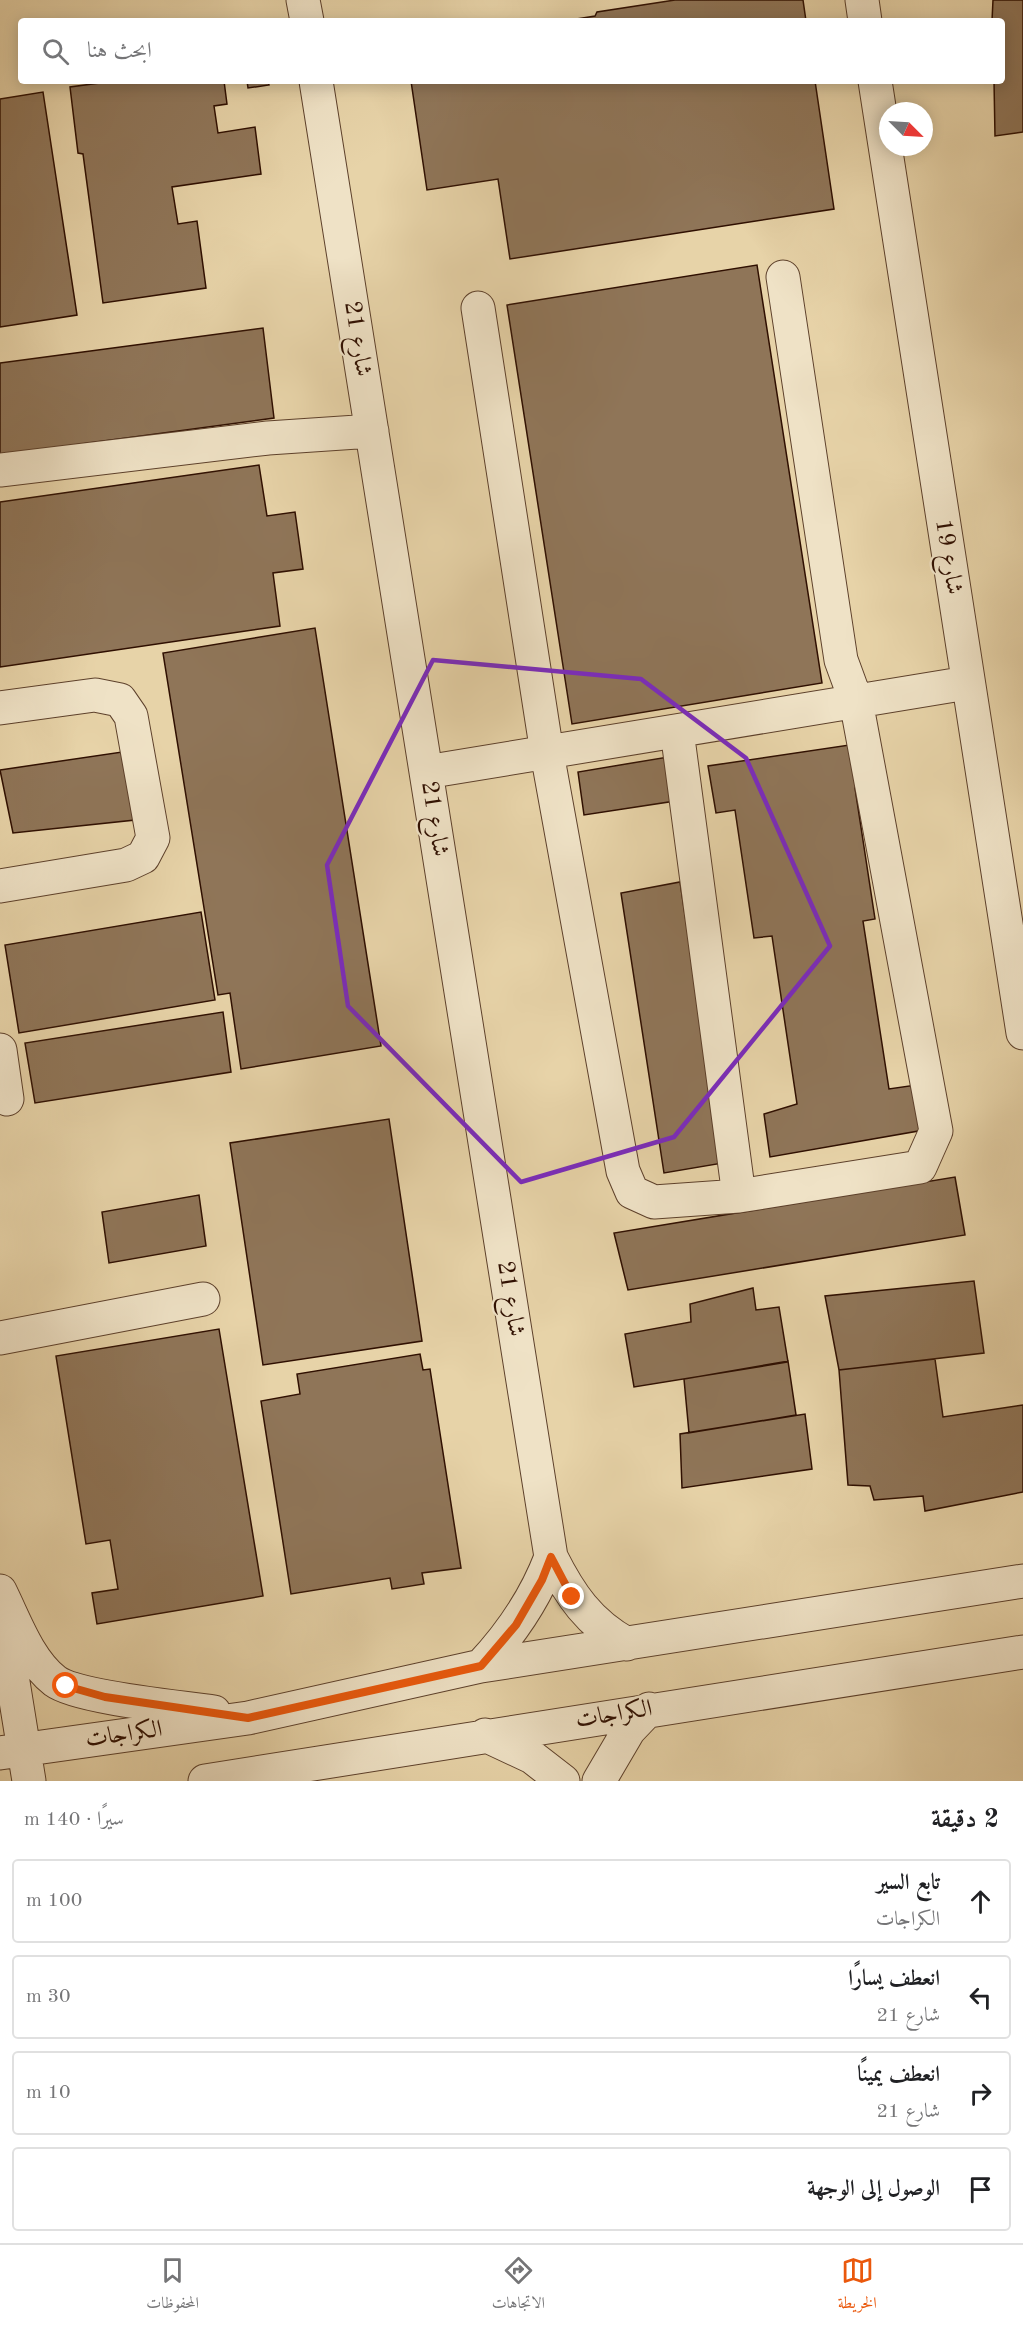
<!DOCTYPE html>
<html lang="ar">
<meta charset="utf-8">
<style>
body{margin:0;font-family:"Old Standard TT",Amiri,serif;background:#f6f6f6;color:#202124;direction:rtl}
.compass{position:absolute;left:879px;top:102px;width:54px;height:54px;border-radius:50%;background:#fff;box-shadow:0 3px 15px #0003;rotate:114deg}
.stop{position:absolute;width:18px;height:18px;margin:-14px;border:4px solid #ea580c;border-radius:50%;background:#fff}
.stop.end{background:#ea580c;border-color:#fff;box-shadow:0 2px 6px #0008}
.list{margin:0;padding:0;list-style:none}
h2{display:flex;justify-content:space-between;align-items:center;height:78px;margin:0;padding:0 24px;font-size:26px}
h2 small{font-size:20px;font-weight:400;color:#757577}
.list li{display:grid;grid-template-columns:39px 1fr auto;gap:18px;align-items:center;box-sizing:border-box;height:84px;margin:0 12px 12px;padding:0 12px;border:2px solid #e0e0e0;border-radius:6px}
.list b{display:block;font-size:22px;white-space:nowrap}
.list p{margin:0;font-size:20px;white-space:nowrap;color:#757577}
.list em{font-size:20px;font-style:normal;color:#757577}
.icon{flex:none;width:33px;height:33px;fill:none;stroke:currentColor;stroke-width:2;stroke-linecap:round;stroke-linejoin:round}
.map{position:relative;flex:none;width:1023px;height:1781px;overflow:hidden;direction:ltr}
.search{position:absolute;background:#fff;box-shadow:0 3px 15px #0003;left:18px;right:18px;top:18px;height:66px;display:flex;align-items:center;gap:15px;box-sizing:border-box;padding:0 21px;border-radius:6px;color:#757577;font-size:22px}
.sheet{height:462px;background:#fff}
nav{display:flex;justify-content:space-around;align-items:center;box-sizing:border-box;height:84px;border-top:2px solid #e0e0e0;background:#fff;font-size:16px;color:#757577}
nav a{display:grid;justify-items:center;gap:3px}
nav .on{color:#ea580c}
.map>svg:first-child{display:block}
</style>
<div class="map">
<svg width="1023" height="1781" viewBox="0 0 1023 1781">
<rect width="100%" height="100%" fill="#e7d3a8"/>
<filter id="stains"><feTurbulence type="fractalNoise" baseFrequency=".00333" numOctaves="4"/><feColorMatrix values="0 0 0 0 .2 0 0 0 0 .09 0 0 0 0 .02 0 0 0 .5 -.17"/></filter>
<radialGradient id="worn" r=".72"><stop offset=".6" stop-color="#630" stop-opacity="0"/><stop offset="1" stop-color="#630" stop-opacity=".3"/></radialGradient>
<path fill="#8f7558" stroke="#2f0f01" stroke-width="1.5" d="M675,0h128l3,21h-242l31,-5 2,-4z
M993,0h30v132l-28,4 -1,-55h8v-60h-10z
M115,81h109l3,23 -13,2 4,27 37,-6 6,47 -89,13 6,37 19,-3 9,67 -103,15 -20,-149 -5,-1 -8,-66z
M247,81h21l1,4 -21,3z
M411,81h404l19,128 -324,50 -12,-80 -71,11z
M43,92l34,223 -77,12v-228z
M43,92l34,223 -77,12v-228z
M757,265l65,418 -250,41 -65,-419z
M263,328l11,90 -274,37v-92z
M259,465l8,51 28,-4 8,57 -30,4 7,53 -280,41v-165z
M315,628l66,418 -140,23 -11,-76 -12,2 -55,-342z
M856,744l7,41 -8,3 20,131 -12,2 26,168 34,-5 1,46 -154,27 -6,-43 33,-10 -25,-168 -18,2 -19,-128 -19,3 -8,-47z
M122,752l13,68 -122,13 -13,-63z
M668,757l7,44 -91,14 -6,-43z
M680,882l43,281 -59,10 -43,-280z
M201,912l14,88 -196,33 -14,-88z
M223,1012l8,60 -196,31 -10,-60z
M389,1119l33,222 -159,24 -33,-222z
M955,1177l10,58 -337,55 -14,-57z
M199,1195l7,51 -97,17 -7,-51z
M974,1281l10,72 -145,17 -14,-74z
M753,1288l3,22 23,-3 9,55 -154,25 -9,-53 66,-12 -1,-18z
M219,1329l44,267 -166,28 -5,-31 26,-4 -8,-49 -24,4 -30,-188z
M420,1354l3,16 7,-1 31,199 -39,5 2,11 -32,5 -2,-11 -99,16 -30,-193 39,-7 -3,-20z
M935,1359l8,58 80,-12v87l-98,19 -2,-15 -49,4 -4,-14 -22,-1 -9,-115z
M788,1361l8,54 -107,18 -5,-54z
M805,1414l7,55 -130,19 -2,-54z"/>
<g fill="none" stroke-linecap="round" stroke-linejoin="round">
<defs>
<path id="minor" d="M303,0l4,21
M862,0l3,21
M316,81l235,1476c19,38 38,66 76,87
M875,81l148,952
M478,308l69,445 76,418 9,21 22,10 85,-6 181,-29 16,-36 -80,-430 -15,-41 -58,-383
M0,470l268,-32 104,-7
M0,708l95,-13 25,5 11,16 22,122 -10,19 -17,8 -126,21
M677,731l62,465
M426,772l541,-89
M0,1050l7,49
M0,1338l203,-39
M0,1591c15,30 28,69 55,90 23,17 126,26 159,31
M3,1620l26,161
M481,1666c31,-33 54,-67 70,-109
M485,1735l47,22 31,24
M0,1753l248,-35 233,-52 542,-85
M205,1781l818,-129
M599,1781l30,-51 20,-21"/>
</defs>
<use href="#minor" stroke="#5d402b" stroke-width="35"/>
<use href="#minor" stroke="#efe2c6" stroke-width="33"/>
</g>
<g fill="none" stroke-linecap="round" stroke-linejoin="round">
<path stroke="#ea580c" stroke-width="8" d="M66,1686l39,11 143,21 233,-52 35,-41 26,-45 9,-23 21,40"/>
</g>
<path fill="none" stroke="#7b2cbf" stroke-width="4.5" stroke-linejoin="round" d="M433,660l208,19 105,79 84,188 -156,191 -153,45 -173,-176 -21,-141z"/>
<g text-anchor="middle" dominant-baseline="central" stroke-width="4.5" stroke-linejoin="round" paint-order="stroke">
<g font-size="24" fill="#2f0f01" stroke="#efe2c6">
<text transform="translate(357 339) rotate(81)">شارع 21</text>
<text transform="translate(948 557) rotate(81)">شارع 19</text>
<text transform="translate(434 819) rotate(81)">شارع 21</text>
<text transform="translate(510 1299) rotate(81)">شارع 21</text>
<text transform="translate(614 1715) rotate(-9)">الكراجات</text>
<text transform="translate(124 1735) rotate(-8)">الكراجات</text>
</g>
</g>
<rect width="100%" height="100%" filter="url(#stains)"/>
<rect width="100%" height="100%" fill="url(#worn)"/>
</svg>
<svg class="compass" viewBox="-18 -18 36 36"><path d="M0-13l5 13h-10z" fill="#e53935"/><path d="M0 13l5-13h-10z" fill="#757577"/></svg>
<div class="stop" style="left:66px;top:1686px"></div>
<div class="stop end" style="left:572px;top:1597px"></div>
<div class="search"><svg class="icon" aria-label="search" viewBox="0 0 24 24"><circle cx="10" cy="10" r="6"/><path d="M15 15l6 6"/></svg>ابحث هنا</div>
</div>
<section class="sheet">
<h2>2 دقيقة<small>سيرًا · 140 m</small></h2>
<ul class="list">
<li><svg class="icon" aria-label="ahead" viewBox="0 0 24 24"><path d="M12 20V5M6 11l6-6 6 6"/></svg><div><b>تابع السير</b><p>الكراجات</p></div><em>100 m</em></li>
<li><svg class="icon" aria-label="left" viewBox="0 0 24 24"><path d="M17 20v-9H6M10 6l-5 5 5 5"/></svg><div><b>انعطف يسارًا</b><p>شارع 21</p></div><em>30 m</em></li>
<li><svg class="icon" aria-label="right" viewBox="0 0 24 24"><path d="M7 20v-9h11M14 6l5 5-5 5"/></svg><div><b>انعطف يمينًا</b><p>شارع 21</p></div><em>10 m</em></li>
<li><svg class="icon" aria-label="arrive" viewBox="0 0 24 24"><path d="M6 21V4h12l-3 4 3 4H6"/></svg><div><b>الوصول إلى الوجهة</b></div></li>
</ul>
</section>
<nav>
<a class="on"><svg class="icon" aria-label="map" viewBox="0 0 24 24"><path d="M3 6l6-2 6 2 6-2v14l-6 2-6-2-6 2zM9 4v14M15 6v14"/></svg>الخريطة</a>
<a><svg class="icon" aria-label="directions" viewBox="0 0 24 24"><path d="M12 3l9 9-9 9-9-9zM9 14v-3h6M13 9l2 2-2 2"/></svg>الاتجاهات</a>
<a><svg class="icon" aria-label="saved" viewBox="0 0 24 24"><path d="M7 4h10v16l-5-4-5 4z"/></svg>المحفوظات</a>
</nav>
